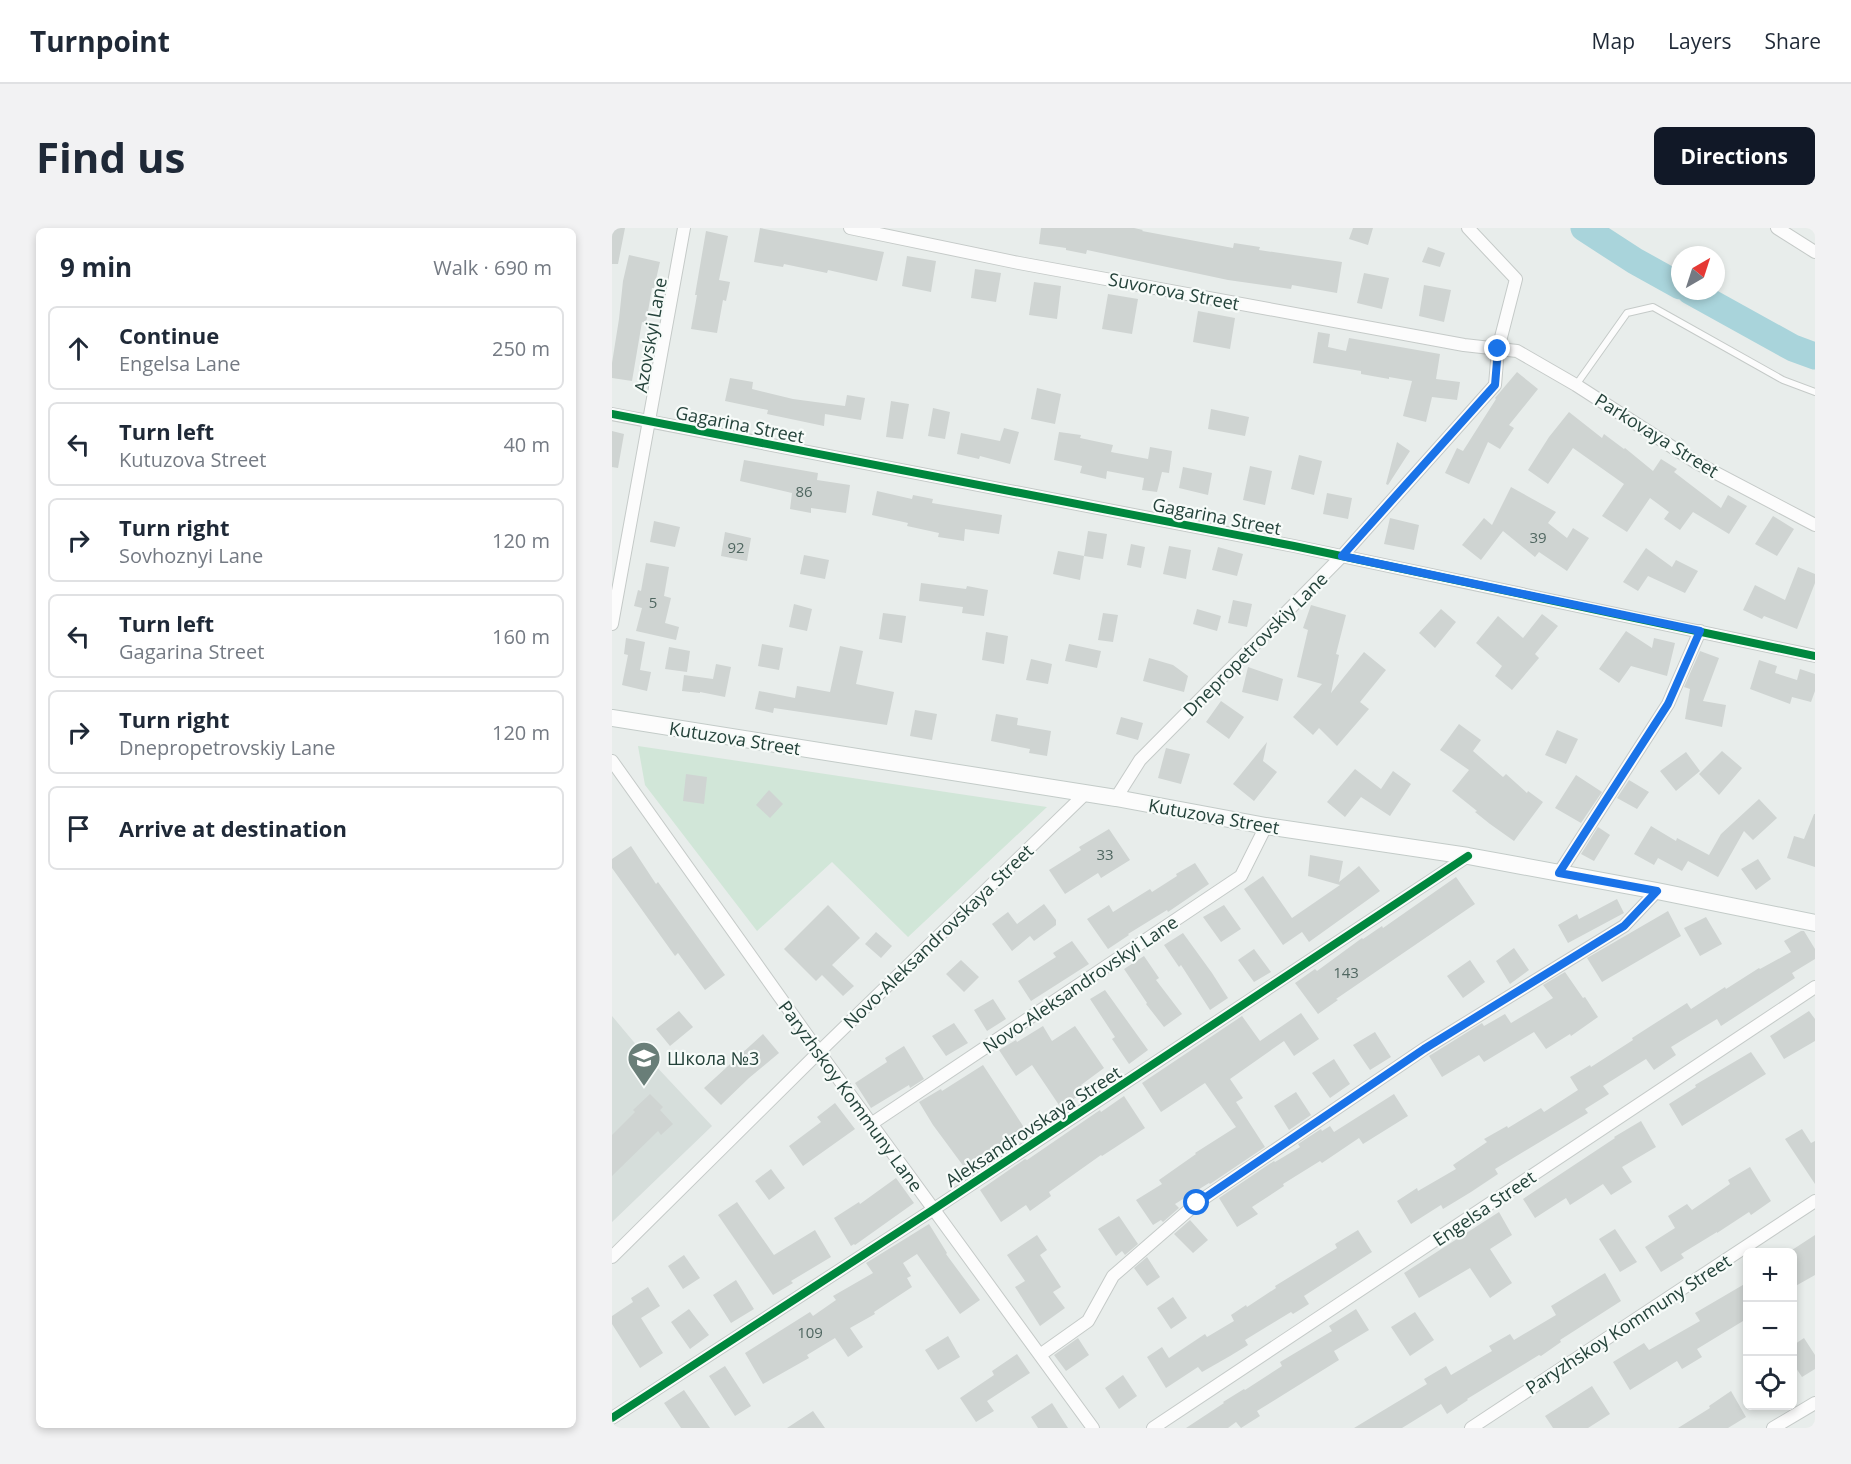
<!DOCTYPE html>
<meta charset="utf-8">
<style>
body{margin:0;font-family:"Open Sans",sans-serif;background:#f2f2f3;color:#1f2937}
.controls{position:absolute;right:18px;bottom:18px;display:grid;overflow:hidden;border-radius:9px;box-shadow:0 3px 9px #0003}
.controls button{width:54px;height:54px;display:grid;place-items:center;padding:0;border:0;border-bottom:2px solid #e0e1e3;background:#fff;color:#1f2937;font:30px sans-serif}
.compass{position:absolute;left:1059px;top:18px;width:54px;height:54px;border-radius:50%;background:#fff;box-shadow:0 3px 9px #0003;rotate:39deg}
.stop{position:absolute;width:18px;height:18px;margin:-14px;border:4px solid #1a73e8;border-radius:50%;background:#fff}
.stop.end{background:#1a73e8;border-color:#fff;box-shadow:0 2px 6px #0008}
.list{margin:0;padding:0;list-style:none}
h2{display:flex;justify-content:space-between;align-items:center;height:78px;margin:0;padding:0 24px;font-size:26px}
h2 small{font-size:20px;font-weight:400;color:#747a83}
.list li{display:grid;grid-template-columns:39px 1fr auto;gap:18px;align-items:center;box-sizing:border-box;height:84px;margin:0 12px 12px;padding:0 12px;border:2px solid #e0e1e3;border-radius:9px}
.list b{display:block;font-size:22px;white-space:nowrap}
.list p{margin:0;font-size:20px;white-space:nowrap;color:#747a83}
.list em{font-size:20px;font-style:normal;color:#747a83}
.icon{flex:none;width:33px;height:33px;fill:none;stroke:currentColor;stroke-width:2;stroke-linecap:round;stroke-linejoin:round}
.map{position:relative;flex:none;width:1203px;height:1200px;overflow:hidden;border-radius:9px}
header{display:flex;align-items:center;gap:36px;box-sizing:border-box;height:84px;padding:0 30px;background:#fff;border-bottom:2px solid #e0e1e3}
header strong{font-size:28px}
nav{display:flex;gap:33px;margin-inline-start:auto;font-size:21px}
.intro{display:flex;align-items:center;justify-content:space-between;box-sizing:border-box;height:144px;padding:0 36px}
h1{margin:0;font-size:42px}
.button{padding:15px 27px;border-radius:9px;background:#111827;color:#fff;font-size:21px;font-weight:700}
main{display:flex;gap:36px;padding:0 36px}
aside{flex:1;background:#fff;border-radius:9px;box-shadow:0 3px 9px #0003}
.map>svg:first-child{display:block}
</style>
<header>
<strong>Turnpoint</strong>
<nav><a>Map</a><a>Layers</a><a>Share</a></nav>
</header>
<div class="intro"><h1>Find us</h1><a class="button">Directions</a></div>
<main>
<aside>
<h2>9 min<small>Walk · 690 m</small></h2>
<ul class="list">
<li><svg class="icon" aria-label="ahead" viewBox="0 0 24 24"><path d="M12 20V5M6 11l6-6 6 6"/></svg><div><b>Continue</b><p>Engelsa Lane</p></div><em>250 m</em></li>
<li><svg class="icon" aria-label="left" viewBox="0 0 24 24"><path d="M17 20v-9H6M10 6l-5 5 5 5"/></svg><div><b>Turn left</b><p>Kutuzova Street</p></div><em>40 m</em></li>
<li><svg class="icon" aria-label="right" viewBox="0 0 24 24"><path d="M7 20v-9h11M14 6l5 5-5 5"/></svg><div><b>Turn right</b><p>Sovhoznyi Lane</p></div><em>120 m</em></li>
<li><svg class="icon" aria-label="left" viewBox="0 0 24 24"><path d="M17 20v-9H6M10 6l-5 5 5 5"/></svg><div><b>Turn left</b><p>Gagarina Street</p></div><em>160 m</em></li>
<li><svg class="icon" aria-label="right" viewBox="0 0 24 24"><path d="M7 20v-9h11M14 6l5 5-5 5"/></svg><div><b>Turn right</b><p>Dnepropetrovskiy Lane</p></div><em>120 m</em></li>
<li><svg class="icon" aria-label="arrive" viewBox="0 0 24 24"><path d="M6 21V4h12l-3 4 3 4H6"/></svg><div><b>Arrive at destination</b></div></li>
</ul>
</aside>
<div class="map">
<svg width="1203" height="1200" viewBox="0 0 1203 1200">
<rect width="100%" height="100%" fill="#e8edeb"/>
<path fill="#d6dedb" d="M0,788l26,31 74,79 -100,96z"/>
<path fill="#d1e6d8" d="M26,518l409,61 -139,130 -76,-75 -75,69 -112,-146z"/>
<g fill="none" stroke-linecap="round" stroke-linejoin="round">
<path stroke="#a9d4db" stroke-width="27" d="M972,0l51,33 45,25
M1078,63l103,57 22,8"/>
</g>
<path fill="#cfd4d2" d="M0,0h13l-7,36h-6z
M148,0l124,24 -7,29 -49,-11 -1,3 -43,-9 -1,3 -29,-5z
M429,0h93l9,2 -1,1 91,17 1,-5 26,4 -1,3 83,12 -5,31 -45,-8 -1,4 -63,-9 -141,-30 -1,4 -20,-4v-2l-27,-4z
M741,0h20l-5,17 -19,-6z
M94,3l22,5 -9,44 11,2 -4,19 -3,-1 -6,33 -26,-4 6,-34h-2z
M816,19l17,6 -5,14 -18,-5z
M17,27l31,7 -6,26h-2l-6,35 -4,-1 -10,59 -20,-3v-15l7,-44 4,-38z
M295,28l29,5 -5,31 -29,-6z
M363,41l26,4 -5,29 -25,-4z
M752,45l25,5 -7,31 -25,-6z
M422,54l27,4 -4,33 -28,-4z
M812,57l27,5 -7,32 -25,-6z
M496,66l30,5 -6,35 -30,-5z
M586,83l37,7 -5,31 -37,-7z
M706,104l12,2 -2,13 18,4 3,-13 91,16 -4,25 24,3 -3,18 -25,-3 -6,25 -23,-6 9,-35 -23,-4v2l-28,-5v-3l-48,-8z
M905,144l21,17 -29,36 5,3 -14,21 -12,-7 -19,42 -24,-11 12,-25 6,3 33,-52 -1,-1z
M118,150l23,4 -1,7 41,10 52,7 2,-11 18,3 -4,22 -36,-6 -1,12 -57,-12 1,-4 -43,-9z
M425,160l24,6 -6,30 -24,-5z
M279,173l18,3 -6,35 -17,-2z
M321,180l17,4 -5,27 -17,-3z
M599,181l38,8 -4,19 -37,-7z
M957,184l33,26 2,-4 20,15 1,-1 28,23 8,-12 16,10 -3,3 47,36 7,-13 19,11 -18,28 -36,-22 -13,18 -16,-11 5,-7 -19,-14 -23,34 -25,-16 22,-32 -51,-36 -25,36 -20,-14 21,-33z
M392,200l15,4 -9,32 -30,-8 -1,3 -22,-5 4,-21 39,8z
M0,203l12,3 -6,34 -6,-1z
M447,204l22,3 -1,3 33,7 -2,7 37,7 2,-12 22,4 -3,22 -7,-1 -5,20 -15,-2 2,-12 -37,-7 -1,8 -26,-6 2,-7 -28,-6z
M785,214l13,9 -22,34 -2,-1z
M687,227l23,6 -8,34 -23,-6z
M132,232l74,13 -1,7 33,5 -4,28 -35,-5v5l-21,-4 2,-16 -52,-12z
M638,238l22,5 -7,34 -22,-5z
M571,239l29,6 -4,22 -29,-7z
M899,259l45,25 -8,11 19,15 6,-10 16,10 -22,33 -28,-19 -4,5 -32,-26 -22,29 -19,-15 22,-27 8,7z
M265,263l35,8 1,-4 20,4 -1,4 70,12 -3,19 -34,-5 -1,12 -26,-4 1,-4 -32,-7 1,-3 -36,-8z
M715,265l25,5 -4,21 -25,-5z
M1161,288l21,13 -17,27 -22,-12z
M778,290l29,7 -5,25 -30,-6z
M42,293l26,6 -5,20 -25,-5z
M476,303l19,3 -4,25 -19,-3z
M113,304l26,6 -4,23 -26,-5z
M519,316l14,3 -4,21 -14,-3z
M557,318l22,4 -5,29 -23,-5z
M606,319l25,7 -6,22 -25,-6z
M1034,320l26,19 4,-7 22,11 -13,22 -37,-17 -10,15 -15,-9z
M446,323l26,5 -4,24 -27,-6z
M192,327l25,5 -4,19 -25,-5z
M34,335l23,4 -5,29 7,2 -6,25 14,4 -3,13 -40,-9 6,-23 -8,-2 4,-16 3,1z
M1186,339l17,7v9l-18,46 -33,-13 -2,3 -19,-9 12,-25 30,15z
M309,355l45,6 1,-3 21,4 -4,26 -22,-3 1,-6 -44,-6z
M621,372l19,4 -5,23 -19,-4z
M182,376l18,5 -5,22 -18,-4z
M699,377l35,10 -10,39 3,1 -8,38 33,-41 22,18 -26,32 9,7 -32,37 -18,-18 -6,7 -20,-18 29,-33 -25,-7 11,-47 -5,-2z
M585,381l24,7 -4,15 -24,-7z
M829,381l15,13 -21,26 -16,-15z
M271,385l23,3 -4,27 -23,-4z
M491,385l15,2 -5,27 -15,-2z
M930,386l16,12 -23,28 4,4 -27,32 -17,-14 7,-10 -26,-23 22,-27 25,22z
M1014,403l26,17 2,-10 21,5 -8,33 -36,-10 -12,17 -20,-14z
M374,404l22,4 -4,28 -22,-4z
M14,410l19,4 -5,28 11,2 -4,19 -25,-6 6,-30 -4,-1z
M150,416l21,4 -4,22 -21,-4z
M457,416l32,7 -4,17 -32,-7z
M228,418l23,5 -7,33 38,8 -7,33 -113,-17 -1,5 -18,-4 4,-18 36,7 2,-12 33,6z
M57,419l21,4 -3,21 -22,-3z
M1088,423l19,7 -16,43 23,4 -4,22 -37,-8 5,-30 -6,-2z
M537,430l24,7 15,11 -4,16 -41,-11z
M419,431l21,5 -4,20 -22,-4z
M1147,432l18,6 -2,7 22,7 3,-11 15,5v17l-4,11 -19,-5 -2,7 -40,-15z
M104,436l15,3 -6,30 -25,-5v1l-18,-2 2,-16 29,4z
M636,439l35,12 -5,22 -36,-9z
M609,473l23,16 -15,22 -23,-17z
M303,482l22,4 -5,26 -22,-4z
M384,486l22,4 -1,7 34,6 -4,25 -18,-3 1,-4 -39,-8z
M509,489l22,6 -5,17 -22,-6z
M847,496l22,16 -8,11 30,26 3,-3 21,19 1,-2 15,11 -29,39 -24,-17 -15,-12 2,-1 -25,-20 17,-21 -29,-20z
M945,502l21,9 -12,25 -21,-9z
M655,514l-4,19 14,11 -23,29 -21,-17z
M554,520l24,6 -9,30 -23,-6z
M1110,523l20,17 -23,27 -20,-21z
M1074,524l14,19 -24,20 -16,-20z
M743,541l26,20 12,-18 18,13 -21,32 -29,-19 -16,20 -18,-15z
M74,546l21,3 -3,27 -21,-3z
M964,547l26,17 -21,31 -26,-15z
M1017,552l20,12 -12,17 -20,-11z
M157,562l14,14 -13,14 -14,-13z
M1147,571l18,19 -24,22 -9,-9 -26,46 -30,-16 -6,10 -24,-13 -4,7 -20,-11 17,-28 25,15 1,-3 32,17 12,-21z
M1202,586h1v53l-28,-9 7,-22 10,3z
M986,599l12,8 -16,26 -13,-7z
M497,601l21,31 -29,18 -3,-5 -33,21 -16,-24 32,-20 -2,-3z
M19,618l25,38 2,-2 67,93 -20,15 -27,-37 -3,3 -63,-88v-9z
M698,627l33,6 -4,21 20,-16 21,25 -71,51 -7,-10 -19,13 -39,-56 19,-13 29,42 48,-33 -32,-9z
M1146,631l13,20 -15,11 -15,-21z
M583,635l14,21 -41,28 -1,-2 -39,24 1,1 -21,14 -21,-30 22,-14 4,7 37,-23 2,3 25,-16 -1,-2z
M844,649l19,27 -139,95 2,1 -20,14 -23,-31 20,-14 2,2 45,-33 1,1 19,-13 1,2z
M1005,671l7,14 -56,30 -10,-18 19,-11 2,5z
M432,676l12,16v5l-22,16 -4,-5 -18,15 -20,-27 16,-12 9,12z
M216,677l32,33 -28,27 22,21 -11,10 -21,-21 -6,6 -32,-32z
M612,677l17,24 -20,13 -18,-25z
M1056,683l13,25 -79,46 -15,-24z
M1094,689l16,27 -22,12 -16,-28z
M1189,703h3l11,18v10l-23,14 3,5 -74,48 -4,-7 -46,28 5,8 -22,15 -8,-11 -43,27 6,8 -24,15 3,4 -93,56 3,5 -27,18 -28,17 -2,-4 -30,19 -14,-23 20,-13 1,3 38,-22 -3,-4 34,-23 -3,-3 23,-13 1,2 33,-20 3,4 34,-22 -8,-13 20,-12 1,2 42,-27 -1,-2 25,-16 30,-19 4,6 34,-22 1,2 33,-21 1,1 31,-17 -7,-11z
M264,704l16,14 -11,12 -16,-14z
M571,705l29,40 16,25 -18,12 -29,-45 -2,2 -15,-22z
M460,713l17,23 -58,37 -13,-20 38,-24 -3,-4z
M902,720l15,22 -19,14 -14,-23z
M642,721l17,23 -17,10 -16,-22z
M532,728l15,22 -3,2 26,34 -18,13 -18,-23 1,-1 -23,-34z
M349,732l18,17 -15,15 -18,-18z
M858,732l15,22 -22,16 -16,-22z
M953,744l18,26 2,-1 13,20 -27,19 -1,-2 -24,15 -12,-17 -50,30 -5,-7 -37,22 -13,-21 53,-33 2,3 21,-12 6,9 42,-25 -10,-13z
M493,762l43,60 -19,14 -17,-25 3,-2 -25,-38z
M381,771l13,20 -19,12 -13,-21z
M67,783l14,16 -23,19 -14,-17z
M1197,783l6,8v22l-31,18 -14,-23z
M689,785l18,26 -25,17 -10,-15 -54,38 13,19 -7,4 29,45 -55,37 -1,-1 -34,21 4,4 -16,14 -2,-2 -8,5 -17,-25 26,-16 -3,-4 37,-26 -1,-1 41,-26 -31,-44 -44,29 -19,-29 100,-67 18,25z
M342,795l14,20 -22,13 -14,-20z
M431,798l9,15 23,-15 29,42 -23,17 4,6 -24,17 -29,-43 -16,11 -17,-26 17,-10 1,2z
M763,804l16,25 -21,13 -17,-25z
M151,806l16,19 -30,25 -28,27 -17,-17z
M292,818l20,33 -14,9 -1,-3 -38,23 -16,-25 32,-21 -2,-4z
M1139,824l15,22 -84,52 -13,-22 27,-17 -1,-2z
M722,831l16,25 -20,14 -18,-25z
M371,837l44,67 -14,9 3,4 -10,7 -4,-6 -35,25 -34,-46 -14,-23 22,-13 1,2z
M684,864l15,23 -22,15 -15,-24z
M38,866l13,13 -3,3 13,14 -12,11 -3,-4 -46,45v-41l23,-23 -2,-2z
M782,866l14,22 -45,28 -4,-6 -37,25 -2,-2 -37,23 1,2 -32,21 6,7 -21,13 -18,-29 55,-37 1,1 25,-15 -2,-3 23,-15 1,2 8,-5 4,6z
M512,868l21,32 -43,28 -1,-1 -52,37 2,4 -21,15 -4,-6 -25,17 -21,-32 45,-31 2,1 73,-50 1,2z
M223,875l20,26 -52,37 -14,-20 32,-24 -4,-5z
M1029,893l15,26 -34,20 10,15 -21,13 -8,-11 -33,21 -4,-7 -31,20 -12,-19 92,-61 -1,-1z
M1190,901l9,14 4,-2v43l-30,-45z
M1138,939l21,34 -20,14 -2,-3 -32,21v-1l-36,22 3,4 -23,14 -16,-25 30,-19 -7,-12 19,-12 5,6 38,-26 -2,-4z
M159,941l14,19 -16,12 -14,-19z
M284,950l18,25 -59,42 -1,-1 -3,2 -17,-28 25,-16 1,2z
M125,974l37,53 41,-25 16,27 -40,24 2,2 -20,12 -55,-80z
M887,984l13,23 -22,14 22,34 -22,15 -20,-30 -51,30 -15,-25z
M507,988l19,28 -13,11 -3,-4 -6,5 -18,-27z
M578,992l18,20 -15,13 -19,-19z
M317,996l18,29 -1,1 34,46 -20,14 -43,-60 -14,9 8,13 -4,2 5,9 -38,25 1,2 -25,14 13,19 -15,10 -13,-19 -28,17 2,3 -46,26 -18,-31 65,-41 3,4 23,-16 -3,-4 40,-23 -7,-10z
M1003,1001l22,33 -17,10 -21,-33z
M746,1002l14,22 -68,44 5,8 -16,10 -2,-2 -46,28 3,5 -18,11 -28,16 -4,-5 -32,21 -19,-31 15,-10 7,11 36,-24 2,3 27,-16 -3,-6 15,-10 1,2 29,-19 -1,-2 62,-38 -2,-4z
M425,1007l10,15 -7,5 21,32 -8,5 12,16 -25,18 -25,-39 10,-6 -18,-26z
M1203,1007v40l-23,13v-38z
M72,1027l16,23 -17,11 -15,-23z
M535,1029l13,20 -13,9 -13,-18z
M993,1045l16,28 -61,39 1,2 -20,14 -2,-1 -72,44 1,1 -21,14 -6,-10 -39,24h-48l73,-44 -3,-5 22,-13 5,9 41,-24 -3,-5 21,-12 4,6 42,-25 -5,-9z
M124,1052l18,29 -23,14 -18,-28z
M1136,1054v36l-51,31 5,8 -20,12 -5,-8 -47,29 -17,-28 31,-19 5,7 51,-29 -5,-8z
M36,1059l12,19 -19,12 22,35 -23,15 -28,-44v-8l21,-14 -2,-4z
M561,1069l14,21 -16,11 -14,-21z
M77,1081l20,26 -19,14 -19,-27z
M744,1081l13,21 -35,21 5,9 -82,51 3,5 -19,12 -5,-6 -8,6h-42l38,-25 -1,-1 21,-13 1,1 37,-24 -2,-4 52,-31 -3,-5z
M803,1084l19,28 -24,16 -19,-29z
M336,1108l12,21 -22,13 -13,-20z
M466,1110l11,17 -23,16 -12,-16z
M1192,1110l11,17v14l-13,8 -10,-15v-16z
M405,1126l13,19 -43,28 7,10 -18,11 -16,-24 34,-23 -2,-4z
M113,1138l26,40 -16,10 -26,-40z
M511,1147l14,21 -18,13 -14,-21z
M980,1158l18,28 -22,14h-35l-8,-12z
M72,1162l26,38h-29l-17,-25z
M1119,1163l15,26 -18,11h-50l32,-20 -1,-2z
M440,1175l16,25h-30l-7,-11z
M201,1183l12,17h-38z"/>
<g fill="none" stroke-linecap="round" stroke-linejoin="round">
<defs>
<path id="lane" d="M964,157l51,-72 26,-6 130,73 32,12"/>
<path id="street" d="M238,0l169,35 445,82 53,6 59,34 121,78 118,62
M1165,0l38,24
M0,186l682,132 521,110
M0,396l72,-396
M0,533l207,291 274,376
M504,570l24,-38 202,-204 153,-171 3,-36 18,-70 -48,-51
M947,645l109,-169 32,-73
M259,896l370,-248 25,-50
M0,1029l207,-205 267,-259
M428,1127l48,-34 25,-45 84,-73 227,-154 200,-123 33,-35
M0,1190l322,-209 534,-353
M541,1200l662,-441
M859,1200l344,-227
M1161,1200l42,-25"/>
<path id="secondary" d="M0,490l504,80 150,28 202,30 189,35 158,32"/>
</defs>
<use href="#lane" stroke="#c5cac8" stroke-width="8"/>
<use href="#street" stroke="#c5cac8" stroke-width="14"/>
<use href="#secondary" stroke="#c3cbc8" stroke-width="18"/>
<use href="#lane" stroke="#fcfcfc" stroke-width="6"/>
<use href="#street" stroke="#fcfcfc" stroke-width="12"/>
<use href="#secondary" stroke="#fcfcfc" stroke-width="16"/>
<defs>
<path id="cycleway" d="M0,186l682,132 521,110
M0,1190l322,-209 534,-353"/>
</defs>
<use href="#cycleway" stroke="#f7fbf9" stroke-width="11"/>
<use href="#cycleway" stroke="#00873e" stroke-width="8"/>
</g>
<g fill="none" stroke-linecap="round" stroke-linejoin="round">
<path stroke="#1a73e8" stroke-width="8" d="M585,975l227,-154 200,-123 33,-35 -98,-18 109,-169 32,-73 -358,-75 153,-171 3,-36"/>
</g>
<defs>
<symbol id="school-pin" viewBox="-11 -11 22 30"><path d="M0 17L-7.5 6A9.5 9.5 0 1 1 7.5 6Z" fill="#697e78" stroke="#f7fbf9"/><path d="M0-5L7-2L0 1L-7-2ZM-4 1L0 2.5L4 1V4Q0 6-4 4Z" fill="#fff"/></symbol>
</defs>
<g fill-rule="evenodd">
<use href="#school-pin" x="13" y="811" width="38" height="52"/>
</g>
<g text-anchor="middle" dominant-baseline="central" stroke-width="4.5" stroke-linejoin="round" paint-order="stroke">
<g font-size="15" fill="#506761">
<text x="192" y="263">86</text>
<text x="926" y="309">39</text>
<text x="124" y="319">92</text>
<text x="41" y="374">5</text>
<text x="493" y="626">33</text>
<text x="734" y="744">143</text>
<text x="198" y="1104">109</text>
</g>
<g font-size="18" fill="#24423a" stroke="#f7fbf9">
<text transform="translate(562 63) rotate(11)">Suvorova Street</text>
<text transform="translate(38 107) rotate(-80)">Azovskyi Lane</text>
<text transform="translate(128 196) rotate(11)">Gagarina Street</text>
<text transform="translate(1045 207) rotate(32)">Parkovaya Street</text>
<text transform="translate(605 288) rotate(11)">Gagarina Street</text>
<text transform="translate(643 416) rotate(-45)">Dnepropetrovskiy Lane</text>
<text transform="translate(123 510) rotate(9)">Kutuzova Street</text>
<text transform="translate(602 588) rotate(10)">Kutuzova Street</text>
<text transform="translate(326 708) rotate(-44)">Novo-Aleksandrovskaya Street</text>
<text transform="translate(468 756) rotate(-34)">Novo-Aleksandrovskyi Lane</text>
<text transform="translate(239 868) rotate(54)">Paryzhskoy Kommuny Lane</text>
<text transform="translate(421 898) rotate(-33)">Aleksandrovskaya Street</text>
<text transform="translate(872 980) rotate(-34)">Engelsa Street</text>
<text transform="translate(1016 1096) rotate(-33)">Paryzhskoy Kommuny Street</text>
</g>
<g font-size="18" fill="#24423a" stroke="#f7fbf9" text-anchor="start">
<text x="55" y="830">Школа №3</text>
</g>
</g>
</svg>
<div class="controls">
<button>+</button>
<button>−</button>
<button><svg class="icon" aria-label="locate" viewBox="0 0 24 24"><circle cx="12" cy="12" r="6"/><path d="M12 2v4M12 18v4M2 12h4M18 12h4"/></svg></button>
</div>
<svg class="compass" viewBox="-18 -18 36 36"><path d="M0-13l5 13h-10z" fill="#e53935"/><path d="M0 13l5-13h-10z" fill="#747a83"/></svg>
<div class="stop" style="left:585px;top:975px"></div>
<div class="stop end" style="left:886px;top:121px"></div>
</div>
</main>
